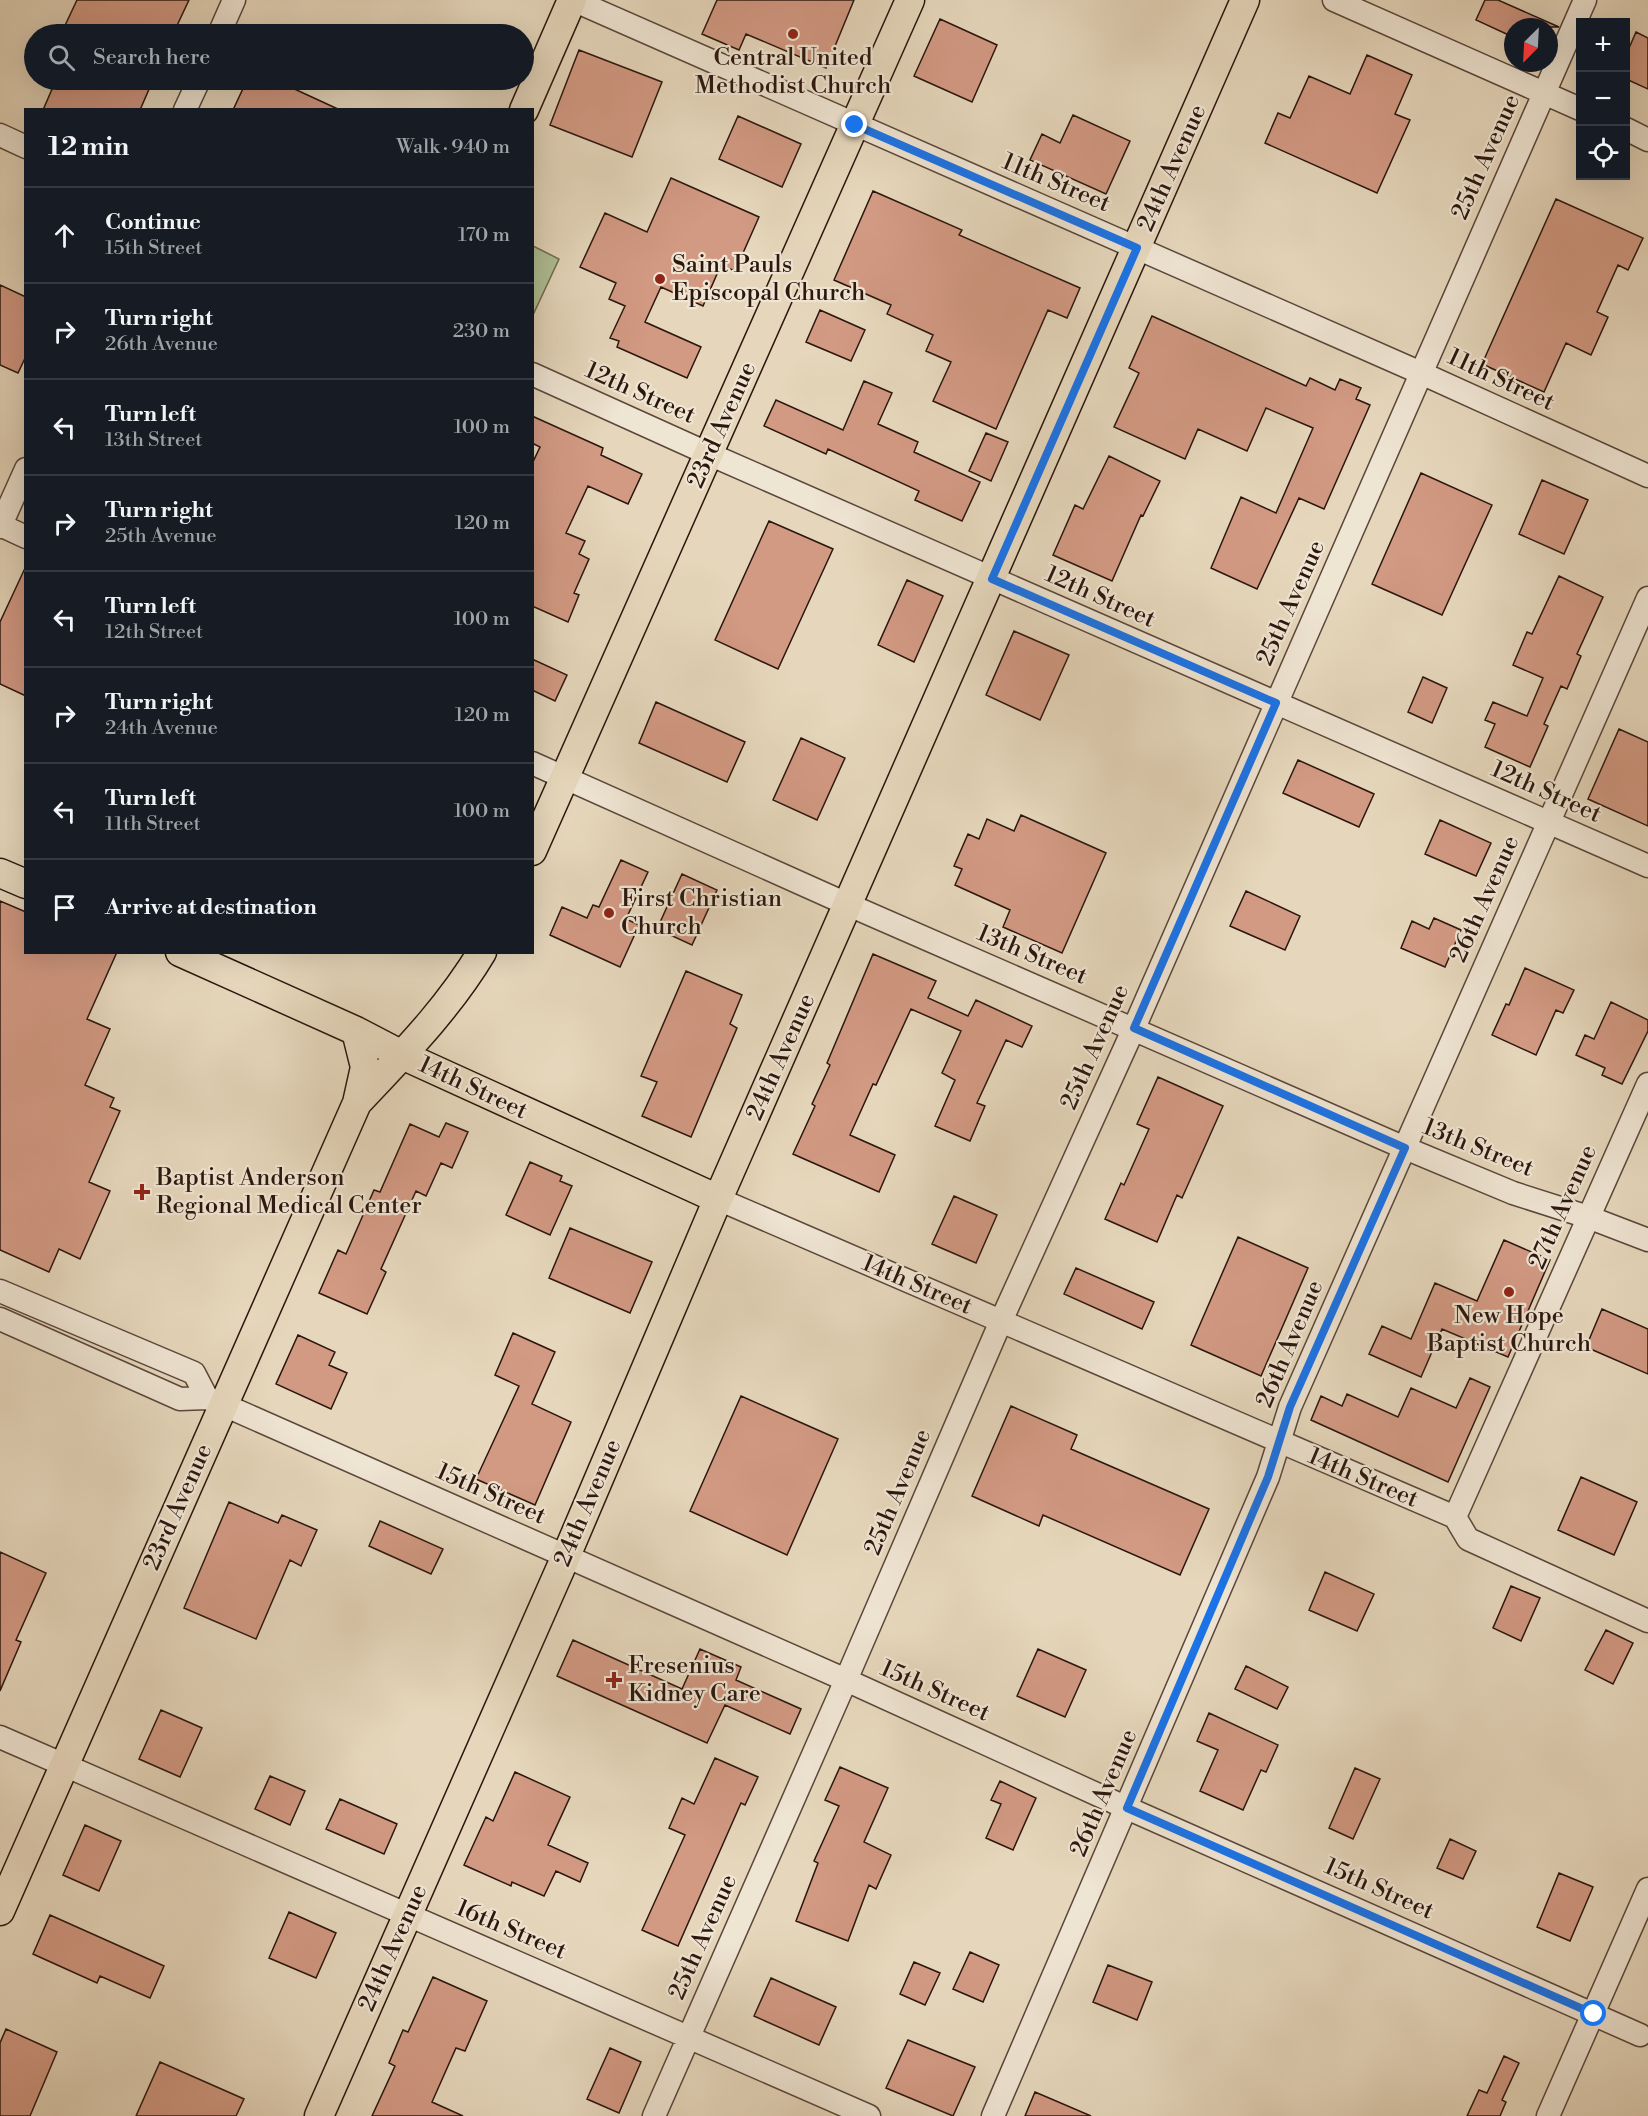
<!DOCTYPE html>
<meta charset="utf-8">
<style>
body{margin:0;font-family:"Libre Bodoni",serif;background:#242831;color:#f1f3f6}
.controls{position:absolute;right:18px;top:18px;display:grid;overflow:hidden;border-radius:0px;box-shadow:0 6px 24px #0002}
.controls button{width:54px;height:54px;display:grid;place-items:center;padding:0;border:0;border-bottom:2px solid #363941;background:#171b24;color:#f1f3f6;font:30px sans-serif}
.compass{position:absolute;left:1504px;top:18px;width:54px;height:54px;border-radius:50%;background:#171b24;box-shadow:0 6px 24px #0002;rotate:204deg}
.stop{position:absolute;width:18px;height:18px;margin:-14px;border:4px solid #1a73e8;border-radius:50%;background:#fff}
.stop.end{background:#1a73e8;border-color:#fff;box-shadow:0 2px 6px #0008}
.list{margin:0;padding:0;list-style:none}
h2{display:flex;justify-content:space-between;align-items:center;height:78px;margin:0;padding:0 24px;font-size:26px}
h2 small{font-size:20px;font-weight:400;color:#9ea1a6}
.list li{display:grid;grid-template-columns:39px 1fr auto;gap:18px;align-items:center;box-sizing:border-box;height:96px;padding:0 24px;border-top:2px solid #363941}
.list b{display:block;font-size:22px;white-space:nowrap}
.list p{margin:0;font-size:20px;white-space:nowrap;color:#9ea1a6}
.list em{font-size:20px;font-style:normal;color:#9ea1a6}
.icon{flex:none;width:33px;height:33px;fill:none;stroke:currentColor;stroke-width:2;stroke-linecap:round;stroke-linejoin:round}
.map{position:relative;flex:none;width:1648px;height:2116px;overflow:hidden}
.search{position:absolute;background:#171b24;box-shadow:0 6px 24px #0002;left:24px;top:24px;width:510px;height:66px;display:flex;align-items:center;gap:15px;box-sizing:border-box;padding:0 21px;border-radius:33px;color:#9ea1a6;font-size:22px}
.panel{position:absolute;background:#171b24;box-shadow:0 6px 24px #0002;left:24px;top:108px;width:510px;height:846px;border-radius:0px}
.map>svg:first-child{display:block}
</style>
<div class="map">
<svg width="1648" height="2116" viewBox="0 0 1648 2116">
<rect width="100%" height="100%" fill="#e6d7bc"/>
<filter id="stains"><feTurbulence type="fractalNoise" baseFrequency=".00333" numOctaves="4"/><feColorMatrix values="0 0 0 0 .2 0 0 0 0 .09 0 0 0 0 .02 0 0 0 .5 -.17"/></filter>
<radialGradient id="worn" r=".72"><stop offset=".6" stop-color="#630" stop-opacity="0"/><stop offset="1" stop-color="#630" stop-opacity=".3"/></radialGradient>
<path fill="#b0bf94" stroke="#6e6a51" stroke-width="1.5" d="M533,246l26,13 -26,56z"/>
<path fill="#d29983" stroke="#2b160e" stroke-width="1.5" d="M77,0h112l-16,34h-112z
M717,0h137l-28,68 -80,-34 -7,16 -37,-16z
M1485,0h13l61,27h-46v10l-37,-17z
M940,19l57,26 -25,57 -58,-26z
M1636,32l12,6v51l-22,-10v-24z
M579,50l83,32 -30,75 -82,-32z
M1367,55l45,20 -17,39 15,6 -33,73 -112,-50 13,-30 12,5 19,-42 41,18z
M56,80h97l-13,30h-97z
M247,80h28l65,30h-107z
M1073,115l57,26 -24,53 -76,-34 12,-26 18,9z
M738,116l63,28 -19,43 -63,-28z
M671,178l88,39 -24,54 -14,-6 -18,41 -42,-19 -16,35 56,25 -14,31 -70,-31 2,-6 -9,-3 15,-32 -16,-7 7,-16 -36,-16 25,-54 42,19z
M873,191l89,39 -3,5 121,53 -13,30 -19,-8 -52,119 -63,-28 18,-39 -25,-11 7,-16 -46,-21 4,-9 -57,-25z
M1556,199l87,39 -15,32 -10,-5 -21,47 11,5 -17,38 -25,-12 -22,49 -62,-28z
M0,285l26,12v59l-8,17 -18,-8z
M820,310l45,20 -14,31 -45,-19z
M1152,316l154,70 4,-8 25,12 5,-11 21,9 -5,11 14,6 -46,104 -25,-11 -42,91 -46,-21 30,-71 35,16 37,-85 -47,-20 -19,43 -49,-22 -13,30 -71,-32 25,-54 -10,-5z
M864,381l28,12 -14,31 40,18 -4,10 66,30 -18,39 -47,-21 4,-9 -91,-42 -2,5 -62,-28 12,-26 67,30z
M532,416l71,32 -2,7 41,19 -14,30 -40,-18 -22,47 19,8 -6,13 10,5 -15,34 5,2 -11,27 -36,-16v-142l8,-17 -8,-4z
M986,433l22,9 -17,39 -22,-10z
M1109,456l51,25 -17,35 -2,-1 -29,66 -59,-26 22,-50 8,4z
M1421,473l71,32 -50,110 -70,-31z
M1542,480l46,20 -24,54 -45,-20z
M769,521l64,28 -55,120 -63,-29z
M26,566v130l-26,-12v-62z
M1559,576l44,21 -26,57 4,2 -14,33 -6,-3 -17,38 4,2 -18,41 -45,-20 10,-23 -10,-4 8,-18 34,14 16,-38 -30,-13 14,-33 5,2z
M907,580l36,16 -29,66 -36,-17z
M1014,631l55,24 -29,65 -54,-25z
M532,659l35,16 -12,26 -23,-11z
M1423,677l24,11 -15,35 -24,-11z
M656,702l89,40 -18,40 -88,-39z
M1619,729l29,13v84l-60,-27z
M801,738l44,20 -28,62 -44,-20z
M1298,760l76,34 -15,33 -76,-34z
M1021,815l85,38 -44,100 -59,-26 7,-17 -55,-25 7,-16 -8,-3 14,-32 11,5 8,-20 27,12z
M1440,820l51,23 -15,33 -51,-22z
M621,860l27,12 -22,47 13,6 -19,42 -70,-32 12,-28 25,11 6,-13 6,2z
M682,874l35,16 -25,55 -35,-16z
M1246,891l54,25 -15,34 -55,-24z
M0,901l26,11v40h91l-30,67 23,10 -25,56 29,13 -4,9 10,4 -31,71 21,9 -30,68 -21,-10 -10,23 -49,-22z
M1434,918l27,12 -16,37 -44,-19 11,-27 17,8z
M873,954l63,27 -8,17 40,18 8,-16 56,26 -10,21 -16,-7 -29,63 8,3 -15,35 -35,-15 20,-46 -13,-7 19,-42 -50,-22 -35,76 -3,-1 -23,51 45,20 -16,37 -86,-38 22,-48 -3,-2 18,-39 -3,-2z
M1525,968l49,22 -11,23 -7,-3 -20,45 -44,-20 14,-31 3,1z
M686,971l56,24 -12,29 7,4 -46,109 -49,-21 15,-34 -16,-6z
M1611,1002l37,18v11l-26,53 -20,-9 3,-7 -29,-13 9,-20 9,4z
M1158,1077l65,29 -41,92 -5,-3 -20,47 -52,-23 16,-36 3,2 25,-56 -12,-5z
M446,1123l22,9 -16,36 -11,-5 -15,33 -10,-5 -35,78 5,3 -19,42 -48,-21 19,-43 8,4 28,-64 6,2 30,-68 29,13z
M530,1162l32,14 -2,5 12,5 -22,49 -44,-20z
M954,1196l43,19 -21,48 -44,-19z
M570,1228l82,34 -22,51 -81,-35z
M1238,1237l70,31 -47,108 -70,-31z
M1504,1240l46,20 -42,97 -66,-28 -21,48 -52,-23 13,-28 29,13 24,-56 42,18z
M1076,1268l78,34 -12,27 -78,-35z
M1602,1309l46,20v45l-62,-27z
M513,1333l42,19 -23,52 39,18 -36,83 -59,-26 43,-93 -24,-11z
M298,1335l37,17 -6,13 18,8 -16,36 -55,-25z
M1470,1378l20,9 -42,95 -137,-62 10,-24 21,10 5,-12 51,23 13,-29 45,20z
M741,1396l97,43 -51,116 -97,-44z
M1011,1406l66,29 -6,14 138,60 -29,66 -137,-60 -4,11 -67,-30z
M1581,1477l56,25 -23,53 -56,-25z
M229,1502l49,21 4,-8 35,15 -16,36 -11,-6 -34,79 -72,-31z
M380,1521l63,28 -12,25 -62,-28z
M0,1552l46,21 -30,67 5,2 -21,49z
M1325,1572l49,22 -17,37 -48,-21z
M1511,1586l29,12 -19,43 -28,-13z
M1606,1630l27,13 -20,41 -28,-14z
M573,1640l109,49 18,-40 41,18 -5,13 65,29 -11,25 -65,-29 -18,38 -150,-67z
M1038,1649l48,21 -21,47 -48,-21z
M1246,1666l42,21 -11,22 -42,-20z
M161,1710l41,18 -22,49 -41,-18z
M1209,1713l69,32 -12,27 -5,-2 -18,40 -43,-19 18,-41 -21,-9z
M715,1758l43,19 -13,28 -4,-2 -63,143 -36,-16 43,-95 -16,-7 13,-30 12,6z
M840,1767l48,21 -24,54 27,13 -15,34 -7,-4 -21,56 -52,-20 22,-58 -4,-2 25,-55 -14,-6z
M1355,1768l25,11 -27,60 -24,-11z
M515,1772l55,25 -22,48 40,18 -8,19 -24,-11 -12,25 -32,-14 -1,4 -47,-21 22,-48 7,4z
M270,1776l35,15 -15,34 -35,-16z
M1000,1781l36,17 -23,52 -27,-12 15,-34 -10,-4z
M340,1799l57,25 -13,30 -58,-25z
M85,1825l36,16 -22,50 -36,-16z
M1450,1839l26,12 -13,28 -26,-11z
M1559,1873l34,14 -23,54 -33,-14z
M289,1912l47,21 -20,45 -47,-20z
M50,1915l114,51 -14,32 -50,-22 -3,7 -64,-29z
M970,1952l29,13 -16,37 -30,-13z
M914,1962l26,11 -15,32 -25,-11z
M1108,1965l44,17 -15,38 -44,-18z
M433,1977l54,24 -22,50 -9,-3 -24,54 31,14h-91l23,-50 -6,-3 14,-33 5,2z
M771,1978l65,29 -17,38 -65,-29z
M6,2029l51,23 -27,64h-30v-73z
M908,2040l67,27 -22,49 -67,-28z
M610,2048l31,14 -22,51 -32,-14z
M1504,2056l15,7 -17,37 4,2 -6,14h-33l12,-26 8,3z
M160,2062l84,37 -8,17h-100z
M1035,2092l56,24h-66z"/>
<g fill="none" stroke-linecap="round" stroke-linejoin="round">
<defs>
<path id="minor" d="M573,0l848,373 227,103
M1334,0l246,109
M219,34l15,-34
M185,110l14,-30
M1626,129l22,11
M0,135l26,12
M532,374l177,80 939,412
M0,525l26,12
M0,527l26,-58
M532,763l317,142 556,243 108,45 75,24 60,23
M718,1199l737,318 13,22 180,82
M0,1291l194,82 13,25
M0,1319l180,80 27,-1 17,7 622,275 281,128 513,227
M1455,1517l193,-433
M0,1737l869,379
M654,2116l192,-436 155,-359 133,-293 451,-1028
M993,2116l275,-639 22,-70 358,-809
M1548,2116l100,-227"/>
<path id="major" d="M524,110l48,-110
M532,851l378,-851
M0,873l26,11
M180,952l176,79 46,24 316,144
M357,1103c45,-48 91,-94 125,-151
M0,1911l357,-808 8,-36 -9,-36
M319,2116l247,-560 152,-357 527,-1199"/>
</defs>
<use href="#minor" stroke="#5a463a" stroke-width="25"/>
<use href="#major" stroke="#2b160e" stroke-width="31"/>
<use href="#minor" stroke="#efe5d3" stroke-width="22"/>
<use href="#major" stroke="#e6d7bc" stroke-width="28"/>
</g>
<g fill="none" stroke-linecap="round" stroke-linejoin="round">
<path stroke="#1a73e8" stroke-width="8" d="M855,125l282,123 -145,331 284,124 -142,325 271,120 -115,259 -22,70 -141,331 467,206"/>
</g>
<g fill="#8f2418" stroke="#efe5d3" stroke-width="2">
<circle cx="793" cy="34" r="6"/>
<circle cx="660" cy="279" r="6"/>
<circle cx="609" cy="913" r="6"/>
<path d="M139 1183h6v6h6v6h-6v6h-6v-6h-6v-6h6z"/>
<circle cx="1509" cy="1292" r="6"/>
<path d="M611 1671h6v6h6v6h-6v6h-6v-6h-6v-6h6z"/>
</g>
<g text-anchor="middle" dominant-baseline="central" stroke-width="4.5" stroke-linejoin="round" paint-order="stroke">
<g font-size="24" fill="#2b160e" stroke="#efe5d3" text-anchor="start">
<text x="793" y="58" text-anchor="middle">Central United<tspan x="793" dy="28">Methodist Church</tspan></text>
<text x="672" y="265">Saint Pauls<tspan x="672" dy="28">Episcopal Church</tspan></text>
<text x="621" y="899">First Christian<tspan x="621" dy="28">Church</tspan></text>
<text x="156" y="1178">Baptist Anderson<tspan x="156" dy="28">Regional Medical Center</tspan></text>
<text x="1509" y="1316" text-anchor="middle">New Hope<tspan x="1509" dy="28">Baptist Church</tspan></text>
<text x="628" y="1666">Fresenius<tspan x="628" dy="28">Kidney Care</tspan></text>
</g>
<g font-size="24" fill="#2b160e" stroke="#efe5d3">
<text transform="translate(1486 157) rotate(-66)">25th Avenue</text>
<text transform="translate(1172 168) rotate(-66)">24th Avenue</text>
<text transform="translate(1056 183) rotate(23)">11th Street</text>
<text transform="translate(1501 380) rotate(25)">11th Street</text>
<text transform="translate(640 393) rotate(24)">12th Street</text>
<text transform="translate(722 425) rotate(-66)">23rd Avenue</text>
<text transform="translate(1100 597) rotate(24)">12th Street</text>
<text transform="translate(1291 603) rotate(-66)">25th Avenue</text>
<text transform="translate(1546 792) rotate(24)">12th Street</text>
<text transform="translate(1485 899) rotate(-66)">26th Avenue</text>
<text transform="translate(1032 955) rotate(23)">13th Street</text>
<text transform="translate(1095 1047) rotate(-66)">25th Avenue</text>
<text transform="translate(781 1057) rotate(-66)">24th Avenue</text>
<text transform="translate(473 1088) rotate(25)">14th Street</text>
<text transform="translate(1478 1148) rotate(22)">13th Street</text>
<text transform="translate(1563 1207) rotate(-66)">27th Avenue</text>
<text transform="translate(917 1285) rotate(23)">14th Street</text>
<text transform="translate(1290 1344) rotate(-67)">26th Avenue</text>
<text transform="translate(1363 1478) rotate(23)">14th Street</text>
<text transform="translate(898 1492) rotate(-67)">25th Avenue</text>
<text transform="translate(491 1494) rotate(24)">15th Street</text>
<text transform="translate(588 1503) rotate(-67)">24th Avenue</text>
<text transform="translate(178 1507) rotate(-66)">23rd Avenue</text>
<text transform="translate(935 1691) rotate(24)">15th Street</text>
<text transform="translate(1104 1793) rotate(-67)">26th Avenue</text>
<text transform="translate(1379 1889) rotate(24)">15th Street</text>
<text transform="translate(511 1930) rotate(23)">16th Street</text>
<text transform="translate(703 1937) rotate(-66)">25th Avenue</text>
<text transform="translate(393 1948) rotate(-66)">24th Avenue</text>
</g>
</g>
<rect width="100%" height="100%" filter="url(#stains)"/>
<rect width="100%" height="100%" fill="url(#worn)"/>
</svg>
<div class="controls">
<button>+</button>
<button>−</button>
<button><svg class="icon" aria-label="locate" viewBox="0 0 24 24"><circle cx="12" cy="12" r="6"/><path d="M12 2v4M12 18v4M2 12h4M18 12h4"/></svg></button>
</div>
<svg class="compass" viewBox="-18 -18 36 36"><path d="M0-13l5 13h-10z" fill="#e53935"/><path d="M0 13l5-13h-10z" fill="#9ea1a6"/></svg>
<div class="stop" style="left:1594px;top:2014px"></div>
<div class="stop end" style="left:855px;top:125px"></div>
<div class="search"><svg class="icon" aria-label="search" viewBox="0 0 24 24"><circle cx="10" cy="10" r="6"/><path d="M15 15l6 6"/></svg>Search here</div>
<section class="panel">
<h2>12 min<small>Walk · 940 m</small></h2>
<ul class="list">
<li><svg class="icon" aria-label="ahead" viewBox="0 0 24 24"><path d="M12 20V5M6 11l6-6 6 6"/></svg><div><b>Continue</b><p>15th Street</p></div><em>170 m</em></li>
<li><svg class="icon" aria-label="right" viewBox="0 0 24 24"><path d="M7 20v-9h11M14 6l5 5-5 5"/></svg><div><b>Turn right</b><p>26th Avenue</p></div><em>230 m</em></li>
<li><svg class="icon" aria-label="left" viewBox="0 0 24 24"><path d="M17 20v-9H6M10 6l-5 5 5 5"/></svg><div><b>Turn left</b><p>13th Street</p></div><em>100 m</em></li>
<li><svg class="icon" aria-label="right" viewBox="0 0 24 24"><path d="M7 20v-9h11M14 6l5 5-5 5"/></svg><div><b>Turn right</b><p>25th Avenue</p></div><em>120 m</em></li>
<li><svg class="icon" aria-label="left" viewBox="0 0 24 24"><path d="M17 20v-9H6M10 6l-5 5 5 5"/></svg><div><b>Turn left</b><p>12th Street</p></div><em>100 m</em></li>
<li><svg class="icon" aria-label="right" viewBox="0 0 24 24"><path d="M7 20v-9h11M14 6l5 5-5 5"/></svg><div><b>Turn right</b><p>24th Avenue</p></div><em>120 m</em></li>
<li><svg class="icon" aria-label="left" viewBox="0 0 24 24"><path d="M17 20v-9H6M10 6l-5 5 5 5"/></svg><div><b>Turn left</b><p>11th Street</p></div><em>100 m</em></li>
<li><svg class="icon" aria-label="arrive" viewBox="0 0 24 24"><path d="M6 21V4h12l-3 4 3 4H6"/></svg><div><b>Arrive at destination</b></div></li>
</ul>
</section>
</div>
